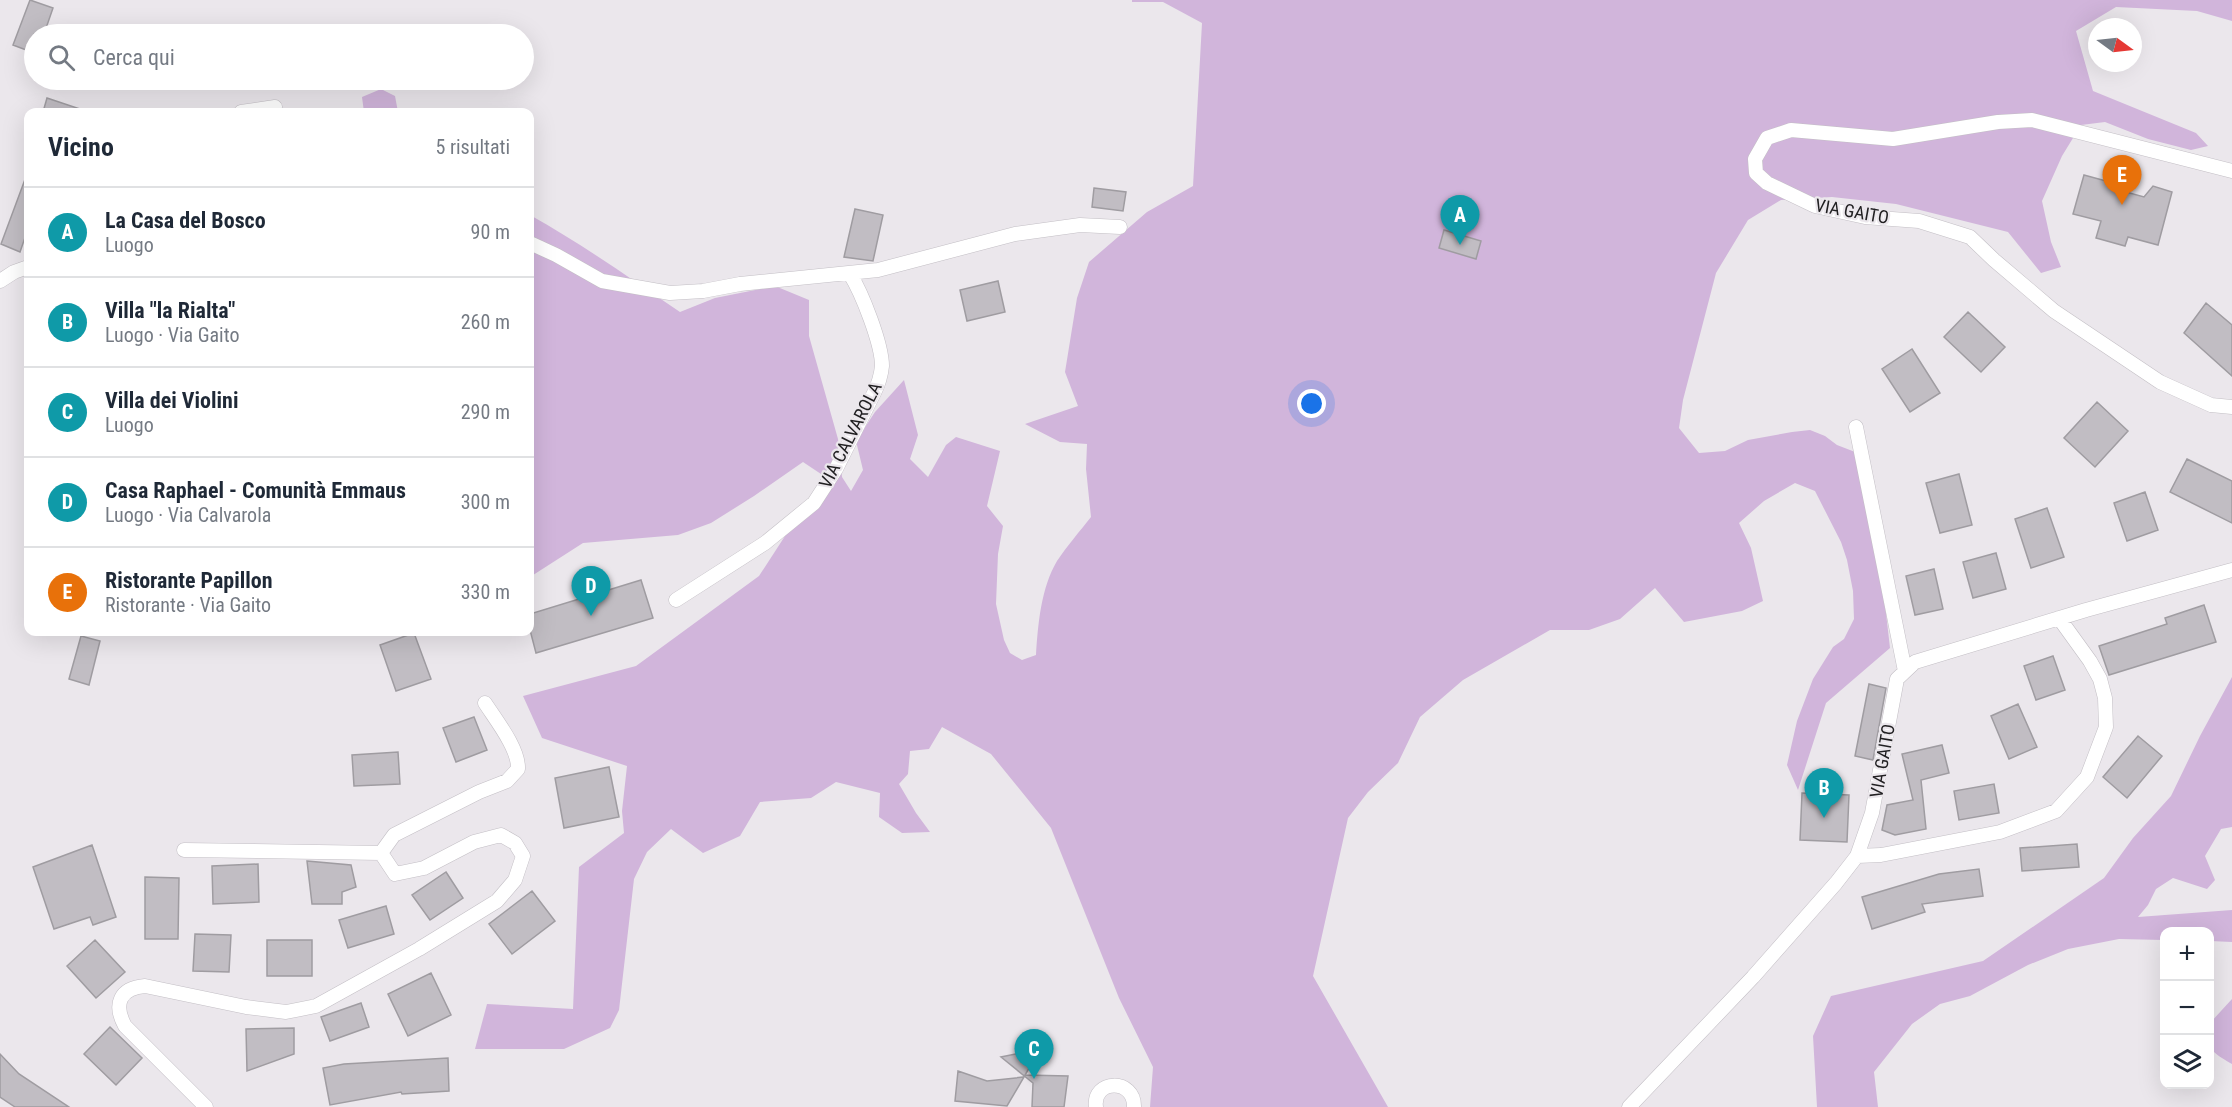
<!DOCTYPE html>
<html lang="it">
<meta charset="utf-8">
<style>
body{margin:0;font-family:"Roboto Condensed",sans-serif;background:#f2f2f3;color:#1f2937}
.controls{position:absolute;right:18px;bottom:18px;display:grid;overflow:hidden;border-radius:12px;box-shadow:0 6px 24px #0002}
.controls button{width:54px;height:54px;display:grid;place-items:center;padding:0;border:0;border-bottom:2px solid #e0e1e3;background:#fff;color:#1f2937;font:30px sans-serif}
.compass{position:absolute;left:2088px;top:18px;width:54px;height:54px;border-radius:50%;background:#fff;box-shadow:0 6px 24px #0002;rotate:105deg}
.you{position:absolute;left:1312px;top:404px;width:21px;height:21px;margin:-15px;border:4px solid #fff;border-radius:50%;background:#1a73e8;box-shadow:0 0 0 9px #1a73e833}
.badge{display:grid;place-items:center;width:39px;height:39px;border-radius:50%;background:#0b8043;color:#fff;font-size:20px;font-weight:700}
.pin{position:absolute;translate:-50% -50px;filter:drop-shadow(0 2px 3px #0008)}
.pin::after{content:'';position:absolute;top:32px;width:21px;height:18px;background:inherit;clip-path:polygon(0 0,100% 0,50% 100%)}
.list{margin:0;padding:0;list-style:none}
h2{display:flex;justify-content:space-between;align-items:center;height:78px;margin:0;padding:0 24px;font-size:26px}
h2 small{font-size:20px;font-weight:400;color:#747a83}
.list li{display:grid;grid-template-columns:39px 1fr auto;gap:18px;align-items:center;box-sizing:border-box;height:90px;padding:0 24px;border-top:2px solid #e0e1e3}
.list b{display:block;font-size:22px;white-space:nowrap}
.list p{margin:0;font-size:20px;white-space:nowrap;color:#747a83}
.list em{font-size:20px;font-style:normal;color:#747a83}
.icon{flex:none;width:33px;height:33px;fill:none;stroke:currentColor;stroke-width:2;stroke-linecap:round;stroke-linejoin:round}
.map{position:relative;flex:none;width:2232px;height:1107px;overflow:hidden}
.search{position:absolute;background:#fff;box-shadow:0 6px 24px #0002;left:24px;top:24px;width:510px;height:66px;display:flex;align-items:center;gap:15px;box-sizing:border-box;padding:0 21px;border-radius:33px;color:#747a83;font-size:22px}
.panel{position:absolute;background:#fff;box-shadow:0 6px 24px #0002;left:24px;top:108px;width:510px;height:528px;border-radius:12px}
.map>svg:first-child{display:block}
</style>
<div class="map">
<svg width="2232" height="1107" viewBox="0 0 2232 1107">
<rect width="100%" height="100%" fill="#ebe7ec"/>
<path fill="#d1b5db" d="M1132,0h1100v21l-35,-10 -81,-4 -40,24 17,60 103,42 12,13 -17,4 -43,-11 -43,-17 -24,3 -19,31 -20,45 9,41 10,25 -20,6 -33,-41 -112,-28 -64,-7 -51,3 -33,20 -32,53 -33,127 -4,28 20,25 26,-2 23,-11 44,-8 18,-2 15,6 12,9 31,12 22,191 -64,55 -28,87 -11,-25 10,-44 16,-42 20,-32 11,-8 10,-20 -1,-28 -6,-31 -6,-18 -26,-51 -20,-8 -31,18 -25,22 12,25 12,53 -21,10 -58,11 -29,-34 -35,31 -31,11h-39l-87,50 -43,37 -22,46 -30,29 -20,26 -35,158 75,131h-238l3,-40 -34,-69 -68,-170 -60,-74 -49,-27 -13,22 -19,2 -2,23 -9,10 17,29 14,19 -28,1 -23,-16 1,-24 -44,-11 -25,16 -51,4 -20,34 -37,17 -32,-24 -24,23 -13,27 -15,131 -9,18 -46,21h-89l12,-45 86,5 6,-142 45,-34 -2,-22 5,-45 -85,-28 -19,-42 113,-30 123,-90 65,-100 -21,-14 -49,34 -43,27 -33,12 -95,8 -53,34v-362c52,29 101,64 150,97l35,-14 60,-12 34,14v36l29,103 4,38 9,14 12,-21 -7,-29 19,-29 29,-32 14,55 -8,24 18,18 18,-32 10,-8 44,14 -13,55 16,20 -5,28 -2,50 8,36 6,13 12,7 14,-5c2,-31 5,-67 21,-94 10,-15 23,-30 34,-44l-5,-48 1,-25 -27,-2 -35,-18 53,-18 -13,-34 12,-74 12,-36 58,-50 46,-26 9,-163 -39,-21h-31z
M381,89l14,7 3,16h-34l-2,-15z
M2232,677v150l-11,2 -16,27 10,24 -8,9 -34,-11 -17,11 -8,16 -10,12 94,-7v32l-22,-1v-9h-46v8l-45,-1 -51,10 -40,16 -58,31 -30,8 -28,20 -38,48 4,35h-61l-4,-71 18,-40 152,-35 121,-83 29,-40 38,-42 29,-60z
M2232,999v65c-25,-15 -22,-13 -22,-41z"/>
<path fill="#c1bdc3" stroke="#9f9ca1" stroke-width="1.5" d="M30,0l23,8 -9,26h-10v19l-21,-8z
M47,98l36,12v2h-40z
M27,174l1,55 -8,23 -19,-8z
M2084,175l33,9 -2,5 29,8 9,-11 19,6 -14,53 -30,-8 -3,9 -29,-8 5,-17 -28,-7z
M1094,188l32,4 -3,19 -31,-4z
M855,209l28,6 -10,46 -29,-4z
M1444,230l37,11 -5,18 -37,-11z
M998,281l7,31 -38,9 -7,-31z
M2206,303l26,22v51l-48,-43z
M1968,312l37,35 -24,25 -37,-35z
M1912,349l28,44 -30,19 -28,-43z
M2097,402l31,29 -33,36 -31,-29z
M2187,459l45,22v42l-62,-31z
M1959,474l13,51 -32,8 -14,-50z
M2145,492l13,38 -31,11 -13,-38z
M2047,508l17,49 -33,11 -16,-49z
M1996,553l10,36 -33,9 -10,-36z
M1934,569l9,40 -28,6 -9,-39z
M641,580l12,38 -117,35 -6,-23v-16z
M2204,605l12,37 -107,33 -10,-29 68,-22 -2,-6z
M414,633l17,46 -35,12 -16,-46z
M81,636l19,5 -11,44 -20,-6z
M2053,656l12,34 -29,10 -12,-34z
M1869,684l17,4 -13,72 -18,-4z
M2018,704l19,43 -28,12 -18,-43z
M474,717l13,33 -31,12 -13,-34z
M2138,736l24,20 -35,42 -24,-21z
M1942,745l7,28 -28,7 5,49 -31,6 -13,-5 5,-25 26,-5 -11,-46z
M398,752l2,32 -46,2 -2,-31z
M609,767l10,50 -55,11 -9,-50z
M1994,784l5,29 -40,7 -5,-29z
M1802,793l47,2 -2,47 -47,-2z
M2077,844l2,23 -57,4 -2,-23z
M92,845l24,72 -23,8 -3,-8 -36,12 -21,-62z
M307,861l44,4 5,22 -14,5v12h-30z
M258,864l1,38 -46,2 -1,-38z
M1979,869l4,27 -61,8 3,8 -53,17 -10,-32 77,-23z
M446,872l17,26 -33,22 -18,-25z
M145,877l34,1 -1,61h-33z
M532,891l23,30 -43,33 -23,-30z
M386,906l8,28 -46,14 -9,-28z
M195,934l36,1 -2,37 -36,-1z
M95,940l30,32 -29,26 -29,-32z
M267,940h45v36h-45z
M431,973l20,42 -43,21 -20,-42z
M361,1003l8,24 -39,14 -9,-24z
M110,1027l32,31 -26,27 -32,-31z
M294,1028v26l-47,17 -1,-42z
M1030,1051l1,14 -6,10 43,1 -4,31h-32l1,-24 -32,-26z
M0,1054l19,20 50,33h-54l-15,-10z
M448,1058l1,33 -47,3 -1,-2 -71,13 -7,-37 21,-4z
M958,1071l29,10 37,-4 -17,29 -52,-5z"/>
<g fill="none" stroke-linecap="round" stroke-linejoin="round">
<defs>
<path id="street" d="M241,112l34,-5
M2232,171l-200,-51 -34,2 -105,17 -102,-9 -24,8 -12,21 1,14 11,10 48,23 50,11 54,4 51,16 24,23 60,51 106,71 51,23 21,2
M530,243l26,12 46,26 68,12 33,-2 37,-7 138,-14 137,-36 65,-9 40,2
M0,281l14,-9 14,-5
M1856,427l49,244
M676,600l89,-57 49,-40 22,-34 38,-76c4,-8 7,-17 8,-27 0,-22 -20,-73 -32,-92
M184,850l197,3
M1857,856l24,-1 119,-23 56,-21 31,-34 19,-50 -1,-29 -5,-19 -10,-18 -31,-43
M206,1107l-81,-81c-12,-22 -5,-38 20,-40l101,21 40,5 30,-6 103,-57 78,-48 18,-21 8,-24 -8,-13 -14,-8 -27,7 -50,26 -29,6 -14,-21 13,-18 85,-43 28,-11 11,-12c1,-20 -22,-49 -33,-66
M1096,1107c-4,-28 39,-29 38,0
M1629,1107l124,-130 83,-94 21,-27 15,-43 25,-134 18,-17 171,-52 146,-40"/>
</defs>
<use href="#street" stroke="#c3bfc5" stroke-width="15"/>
<use href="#street" stroke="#fff" stroke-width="14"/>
</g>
<g text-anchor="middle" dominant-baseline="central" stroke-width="4.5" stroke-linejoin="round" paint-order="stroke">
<g font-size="18" fill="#212022" stroke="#ebe7ec">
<text transform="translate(1852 211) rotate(10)">VIA GAITO</text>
<text transform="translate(850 435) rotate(-63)">VIA CALVAROLA</text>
<text transform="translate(1882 761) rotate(-80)">VIA GAITO</text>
</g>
</g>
</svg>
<div class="controls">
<button>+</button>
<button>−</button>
<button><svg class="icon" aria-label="layers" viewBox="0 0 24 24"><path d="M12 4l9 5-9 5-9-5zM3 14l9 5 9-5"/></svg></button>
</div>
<svg class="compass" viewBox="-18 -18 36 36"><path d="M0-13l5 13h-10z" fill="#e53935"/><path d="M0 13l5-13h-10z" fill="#747a83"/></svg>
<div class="you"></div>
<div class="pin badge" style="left:1460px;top:245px;background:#0f9aa8">A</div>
<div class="pin badge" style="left:1824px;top:818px;background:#0f9aa8">B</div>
<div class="pin badge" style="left:1034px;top:1079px;background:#0f9aa8">C</div>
<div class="pin badge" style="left:591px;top:616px;background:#0f9aa8">D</div>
<div class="pin badge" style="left:2122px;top:205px;background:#e8710a">E</div>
<div class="search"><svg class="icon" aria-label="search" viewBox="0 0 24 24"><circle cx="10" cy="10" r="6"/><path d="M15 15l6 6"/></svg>Cerca qui</div>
<section class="panel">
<h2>Vicino<small>5 risultati</small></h2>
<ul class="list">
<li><span class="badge" style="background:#0f9aa8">A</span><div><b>La Casa del Bosco</b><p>Luogo</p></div><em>90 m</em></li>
<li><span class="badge" style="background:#0f9aa8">B</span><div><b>Villa &quot;la Rialta&quot;</b><p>Luogo · Via Gaito</p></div><em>260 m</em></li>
<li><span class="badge" style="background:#0f9aa8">C</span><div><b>Villa dei Violini</b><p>Luogo</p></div><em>290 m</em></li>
<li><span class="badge" style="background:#0f9aa8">D</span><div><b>Casa Raphael - Comunità Emmaus</b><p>Luogo · Via Calvarola</p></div><em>300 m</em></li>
<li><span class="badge" style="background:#e8710a">E</span><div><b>Ristorante Papillon</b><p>Ristorante · Via Gaito</p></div><em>330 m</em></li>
</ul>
</section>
</div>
